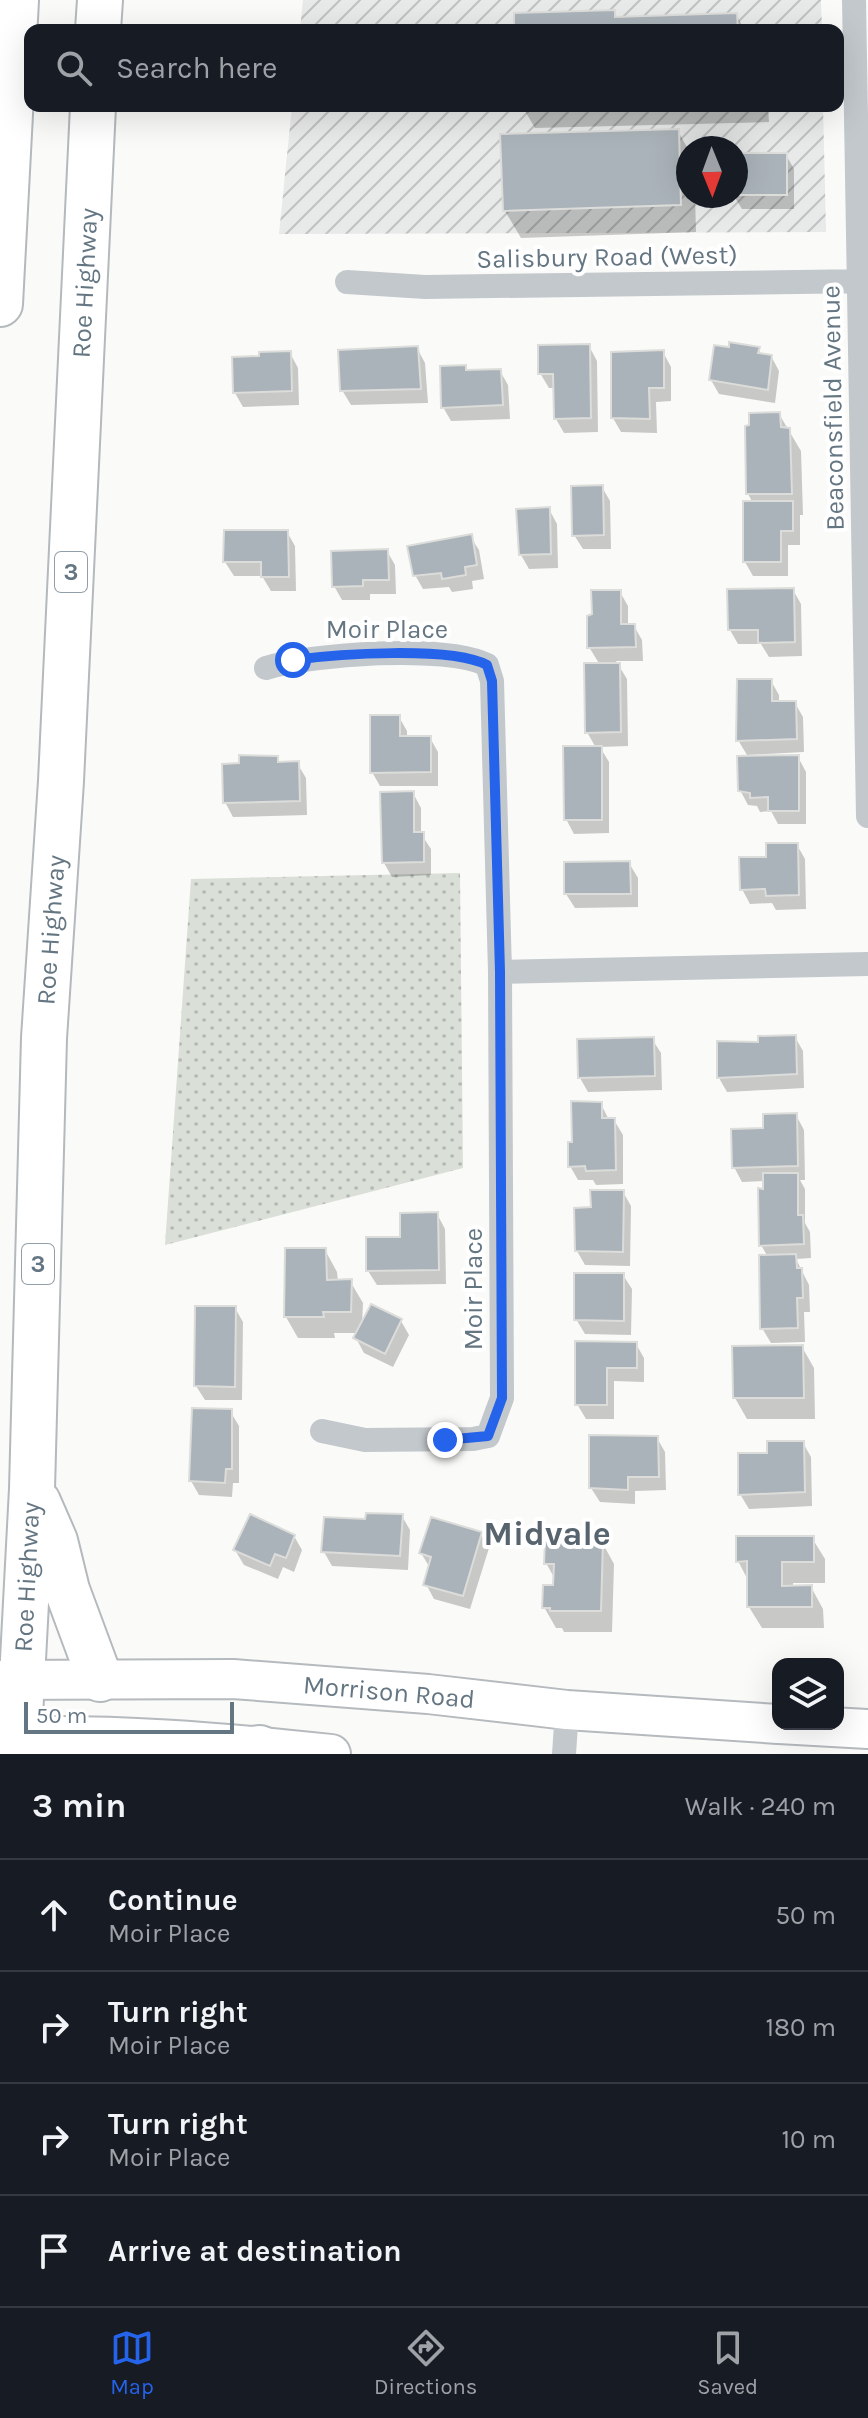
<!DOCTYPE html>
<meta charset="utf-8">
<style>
body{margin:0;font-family:Karla,sans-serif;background:#20242c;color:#f1f3f6}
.controls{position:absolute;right:24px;bottom:24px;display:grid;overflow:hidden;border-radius:16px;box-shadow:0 8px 32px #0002}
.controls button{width:72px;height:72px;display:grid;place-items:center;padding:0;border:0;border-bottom:2px solid #363941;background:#171b24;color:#f1f3f6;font:40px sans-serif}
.compass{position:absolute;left:676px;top:136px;width:72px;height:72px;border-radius:50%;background:#171b24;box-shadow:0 8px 32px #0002;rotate:179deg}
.scale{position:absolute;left:24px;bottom:20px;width:210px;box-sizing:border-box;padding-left:8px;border:4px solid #657683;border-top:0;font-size:22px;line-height:28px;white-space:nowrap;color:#657683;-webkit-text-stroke:6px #fff;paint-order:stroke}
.stop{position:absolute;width:24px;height:24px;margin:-18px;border:6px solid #2563eb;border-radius:50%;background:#fff}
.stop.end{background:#2563eb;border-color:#fff;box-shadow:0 2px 8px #0008}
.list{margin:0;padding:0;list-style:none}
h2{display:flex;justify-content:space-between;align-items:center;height:104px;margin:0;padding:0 32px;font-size:34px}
h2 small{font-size:26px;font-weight:400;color:#9ea1a6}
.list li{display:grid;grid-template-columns:52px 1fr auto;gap:24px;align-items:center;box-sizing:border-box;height:112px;padding:0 32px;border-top:2px solid #363941}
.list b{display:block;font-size:30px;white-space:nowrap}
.list p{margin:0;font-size:26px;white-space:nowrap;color:#9ea1a6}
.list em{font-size:26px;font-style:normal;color:#9ea1a6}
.icon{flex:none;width:44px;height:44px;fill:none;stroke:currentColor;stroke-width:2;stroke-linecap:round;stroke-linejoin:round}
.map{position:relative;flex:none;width:868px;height:1754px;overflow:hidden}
.search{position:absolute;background:#171b24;box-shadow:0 8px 32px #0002;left:24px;right:24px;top:24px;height:88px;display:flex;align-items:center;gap:20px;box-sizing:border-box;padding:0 28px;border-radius:16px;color:#9ea1a6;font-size:30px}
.sheet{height:552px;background:#171b24}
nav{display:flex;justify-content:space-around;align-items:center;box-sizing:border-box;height:112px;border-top:2px solid #363941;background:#171b24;font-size:22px;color:#9ea1a6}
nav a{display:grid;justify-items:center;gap:4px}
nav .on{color:#2563eb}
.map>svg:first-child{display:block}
</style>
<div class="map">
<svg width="868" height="1754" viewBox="0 0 868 1754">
<defs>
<pattern id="industrial-furrows" width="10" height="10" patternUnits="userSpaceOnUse" patternTransform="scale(2)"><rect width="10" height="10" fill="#e8e9e9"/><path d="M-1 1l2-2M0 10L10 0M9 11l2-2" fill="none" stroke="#c0c1c2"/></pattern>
<pattern id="grass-dots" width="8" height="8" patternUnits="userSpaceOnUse" patternTransform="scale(2)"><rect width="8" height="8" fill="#dadfd7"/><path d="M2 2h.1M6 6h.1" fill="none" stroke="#b4b9b4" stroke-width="1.8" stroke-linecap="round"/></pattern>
</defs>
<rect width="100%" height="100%" fill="#fafaf8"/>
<path fill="url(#industrial-furrows)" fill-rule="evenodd" d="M303,0h518l1,30h-522z
M292,106h531l3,126 -547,2zM688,148h48v48h-48z"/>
<path fill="url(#grass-dots)" d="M460,873l3,295 -298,77 26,-366z"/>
<path fill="#0003" d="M614,12l4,7 118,-4 9,15h-229z
M522,106h246l1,16 -234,6z
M678,131l10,18v47h7l1,36 -175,6 -16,-27z
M736,155h50l8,14v40h-52l-8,-13z
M589,346l8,15 1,71 -34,1 -8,-14 -1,-31h-6l-9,-15z
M417,348l8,15 3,40 -77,2 -9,-15z
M758,349l4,6 9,1 8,15 -4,32 -56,-9 -8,-14z
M663,352l8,15v34l-15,1 1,31 -36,-1 -8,-14z
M290,353l8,15 1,37 -56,2 -8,-14z
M465,367l2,5 33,-1 8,14 2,34 -59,2 -8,-14z
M779,414l22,37 2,64h-3v30h-12v31h-35l-8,-14 8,-59 -5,-9z
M602,487l8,14 1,48h-28l-9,-14z
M549,509l8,15 1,44 -29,1 -8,-14z
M287,532l8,14 1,45h-25l-9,-15h-28l-9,-14z
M470,536l9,14 5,29 -12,2 1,8 -21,3 -3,-5 -26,2 -8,-14z
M387,551l8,14 1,29h-26v6h-28l-8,-14z
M793,590l8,14 1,52 -33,1 -8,-13h-23l-8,-14z
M620,592l8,14v20h6l8,14 1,21h-27l11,18 1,67 -28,1 9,15v71l-35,1 -8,-15 30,-71 -9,-16 13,-67 -11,-18z
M771,681l8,14v8h16l8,14 1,35 -57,3 -9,-15z
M399,717l8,14v7h23l8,14v34h-58l-8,-14z
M798,757l8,15v52h-28l-7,-13 -11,1 -3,-6 -9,-1 -8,-15z
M277,758l4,6 16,-1 9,15 1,37 -74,2 -8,-15z
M413,793l8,15v26l10,15v26l-39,2 -8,-14z
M797,845l8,14 1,50 -30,1 -4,-7 -22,1 -8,-15 26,-31z
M629,863l9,15v29l-63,1 -9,-14z
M795,1037l8,14 1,37 -77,4 -8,-14 41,-34z
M652,1039l9,14 1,37 -74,2 -8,-14z
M601,1104l8,16h5l9,15v49l-27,1 -3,-5h-15l-8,-14 4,-22z
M796,1115l8,15 1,50h-5l5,9v34l5,9 1,26 -15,1 13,26 1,27h-6l1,30 -34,1 -9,-15 6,-71 -7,-12 4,-64 -23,1 -8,-15 31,-37z
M623,1192l8,14 -1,60 -45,-1 -8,-14 16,-42z
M437,1214l8,15 1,55 -69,1 -9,-14 34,-32z
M325,1250l12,22 1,10 12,-1 13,22 -1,22 39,-4 8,14 -16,32 -29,-14 -8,-15 2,-5h-24l1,5h-37l-12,-21z
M623,1275l9,14 -1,46 -46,-1 -9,-15z
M235,1308l8,14 -1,78h-37l-9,-14z
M577,1343l59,1 8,14v24l-30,-1v38h-28l-9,-15z
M802,1347l12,21 1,51h-68l-12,-21z
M230,1411l9,15v57h-6l-1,14 -33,-2 -8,-14z
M657,1438l8,14 1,38 -31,1v13l-35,-2 -9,-14z
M803,1443l8,14 1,49 -63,3 -9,-15 29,-39z
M402,1516l8,14 -2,40 -76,-4 -8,-14z
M480,1533l9,15 -19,61 -36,-10 -8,-15 4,-16 -9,-15z
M294,1536l8,14 -8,22 -11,-5 -5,12 -34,-14 -9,-15z
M812,1538l13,21v24h-32v5l18,-1 12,22 1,19h-62l-13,-21v-25l-11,-21z
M602,1542l12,22 -2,68h-48l-2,-4h-6l-12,-21 11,-20v-8l-9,-16z"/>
<path fill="#aab3b9" stroke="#dcdcda" stroke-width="2" d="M615,10v7l122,-4 1,17h-224v-17z
M679,129l2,76 -178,6 -3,-77z
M736,153h51v42h-51z
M729,342l31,5 -2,6 14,2 -4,35 -59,-10 5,-35 15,2z
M590,344l1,74 -37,1 -1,-45h-15v-29z
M418,346l3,43 -81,2 -2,-41z
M664,350v38h-15l1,31 -39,-1v-66z
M291,351l1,40 -59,2 -1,-36 27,-1v-4z
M466,365v5l35,-1 2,36 -62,3 -1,-42z
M780,412l1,15 9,1 2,66h-46l-1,-68 4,-1v-12z
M603,485l1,50 -32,1 -1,-50z
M743,501h50v30h-12v31h-38z
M550,507l1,47 -32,1 -3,-46z
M224,530h64l1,47h-28v-15h-38z
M472,534l5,31 -12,2 1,8 -24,4 -1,-6 -28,3 -6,-30z
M388,549l1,31h-26v6l-31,1 -1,-36z
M794,588l1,54 -37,1v-13h-30l-1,-41z
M591,590h30v34h14l1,23 -49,1v-32l5,-2z
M584,663h36l1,69 -36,1z
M737,679h35v22h24l1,38 -61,2z
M370,715h30v21h31v36l-61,1z
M563,746h39v74h-38z
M239,755l39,1v6l21,-1 1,40 -77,2 -1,-39 17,-1z
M799,755v56h-31v-14l-18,1v-5l-12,-2 -1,-35z
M414,791v41h10v30l-42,1 -2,-71z
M766,843h32l1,52 -33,1 -1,-7 -25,1 -1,-33h27z
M630,861l1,33h-67v-32z
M796,1035l1,39 -80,4v-37l41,1v-6z
M654,1037l1,39 -77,2 -1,-39z
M571,1101l31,1v16h13l1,52 -30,1 -1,-5 -17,1v-25h4z
M797,1113l1,53 -66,2 -1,-39 32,-1v-14z
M763,1173h35v42h5l1,29 -45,2 -1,-58 5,1z
M590,1190h34l-1,62 -48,-1 -1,-43 17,-1z
M438,1212l1,58 -73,1v-34h34v-24z
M285,1248h41l1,32 25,-1 -1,33h-28l1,5h-40z
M796,1254l1,14h5l1,30h-6l1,30 -38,1 -1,-74z
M574,1273h50v48l-50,-1z
M371,1304l31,15 -17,35 -32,-16z
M195,1306h41l-1,81 -41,-1z
M575,1341l62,1v26h-30v37h-32z
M803,1345l1,53h-71l-1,-52z
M192,1408l40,1v60h-6l-1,14 -36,-2z
M589,1435l69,1 1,41h-31v13l-39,-2z
M767,1441h37l1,51 -67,3v-42h29z
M366,1513l37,1 -3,42 -79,-4 3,-35 41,2z
M250,1514l45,21 -9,23 -11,-4 -5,12 -37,-16z
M431,1517l51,15 -19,64 -40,-11 8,-28 -12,-4z
M736,1536h78v26h-32v24l30,-1v22h-65v-46l-11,1z
M545,1539l58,1 -2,71h-51v-3h-8l1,-23h10l1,-21h-10z"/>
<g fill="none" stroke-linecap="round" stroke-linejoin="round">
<defs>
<path id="primary" d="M0,1680l233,-1 195,15 139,16 211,14
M779,1724l89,5
M0,1737c110,-4 222,5 331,17"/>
<path id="highway" d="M98,30l2,-30
M0,304l16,-304
M38,1502l17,39 12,49 33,89
M18,1754l14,-265 12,-451 17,-257 32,-675
M221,1754l39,-6"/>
</defs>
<use href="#primary" stroke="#b5babe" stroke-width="42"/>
<use href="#highway" stroke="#b4b9bd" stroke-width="48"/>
<path stroke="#c3c8cc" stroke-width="24" d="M854,0l14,816
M347,282l78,5 443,-6
M266,668c46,-14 180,-24 221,-3l5,16 8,291 2,426 -14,38 -15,3 -108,1 -43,-9
M500,972l368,-8
M564,1754l3,-44"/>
<use href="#primary" stroke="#fff" stroke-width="38"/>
<use href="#highway" stroke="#fff" stroke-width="44"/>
</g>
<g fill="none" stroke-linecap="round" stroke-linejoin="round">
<path stroke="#2563eb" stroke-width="10" d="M293,660c44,-6 157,-14 194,5l5,16 8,291 2,426 -14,38 -43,4"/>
</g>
<g text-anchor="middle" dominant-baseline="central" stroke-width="8" stroke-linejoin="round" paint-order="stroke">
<g fill="#fff" stroke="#939fa8" stroke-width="2">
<rect x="55" y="552" width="32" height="40" rx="6"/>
<rect x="22" y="1244" width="32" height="40" rx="6"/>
</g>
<g font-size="24" font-weight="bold" fill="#657683">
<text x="71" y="572">3</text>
<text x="38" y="1264">3</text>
</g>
<g font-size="26" fill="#657683" stroke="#fff">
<text transform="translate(607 257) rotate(-1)">Salisbury Road (West)</text>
<text transform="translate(85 283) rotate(-87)">Roe Highway</text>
<text transform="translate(833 408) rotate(-91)">Beaconsfield Avenue</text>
<text x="387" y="629">Moir Place</text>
<text transform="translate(51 930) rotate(-86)">Roe Highway</text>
<text transform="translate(473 1289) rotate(-90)">Moir Place</text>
<text transform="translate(27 1577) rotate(-87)">Roe Highway</text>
<text transform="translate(389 1692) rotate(5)">Morrison Road</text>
</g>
<g font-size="34" font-weight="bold" fill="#57646e" stroke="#fff">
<text x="547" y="1534">Midvale</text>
</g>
</g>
</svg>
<div class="controls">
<button><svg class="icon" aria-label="layers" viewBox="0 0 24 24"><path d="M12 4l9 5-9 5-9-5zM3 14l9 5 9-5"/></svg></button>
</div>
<svg class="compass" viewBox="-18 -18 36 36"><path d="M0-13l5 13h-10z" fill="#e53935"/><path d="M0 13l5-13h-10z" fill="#9ea1a6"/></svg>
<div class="scale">50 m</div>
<div class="stop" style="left:293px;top:660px"></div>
<div class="stop end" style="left:445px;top:1440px"></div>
<div class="search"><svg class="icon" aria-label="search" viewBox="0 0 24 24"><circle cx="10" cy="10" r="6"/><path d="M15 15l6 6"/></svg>Search here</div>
</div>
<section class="sheet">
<h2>3 min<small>Walk · 240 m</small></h2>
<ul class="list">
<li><svg class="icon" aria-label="ahead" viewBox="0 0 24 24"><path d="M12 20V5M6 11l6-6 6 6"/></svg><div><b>Continue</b><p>Moir Place</p></div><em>50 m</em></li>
<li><svg class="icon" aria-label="right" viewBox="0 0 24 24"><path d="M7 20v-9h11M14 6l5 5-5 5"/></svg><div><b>Turn right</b><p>Moir Place</p></div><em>180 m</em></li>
<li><svg class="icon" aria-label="right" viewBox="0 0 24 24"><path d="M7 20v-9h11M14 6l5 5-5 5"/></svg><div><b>Turn right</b><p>Moir Place</p></div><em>10 m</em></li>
<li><svg class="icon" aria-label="arrive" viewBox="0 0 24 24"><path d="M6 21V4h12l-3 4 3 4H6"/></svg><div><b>Arrive at destination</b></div></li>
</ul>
</section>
<nav>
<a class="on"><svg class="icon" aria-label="map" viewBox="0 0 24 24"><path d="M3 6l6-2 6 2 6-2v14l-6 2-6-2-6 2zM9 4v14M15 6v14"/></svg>Map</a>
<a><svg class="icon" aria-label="directions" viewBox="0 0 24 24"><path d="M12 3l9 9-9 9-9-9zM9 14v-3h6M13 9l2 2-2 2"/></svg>Directions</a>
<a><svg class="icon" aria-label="saved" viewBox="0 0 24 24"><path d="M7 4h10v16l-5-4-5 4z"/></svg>Saved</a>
</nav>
